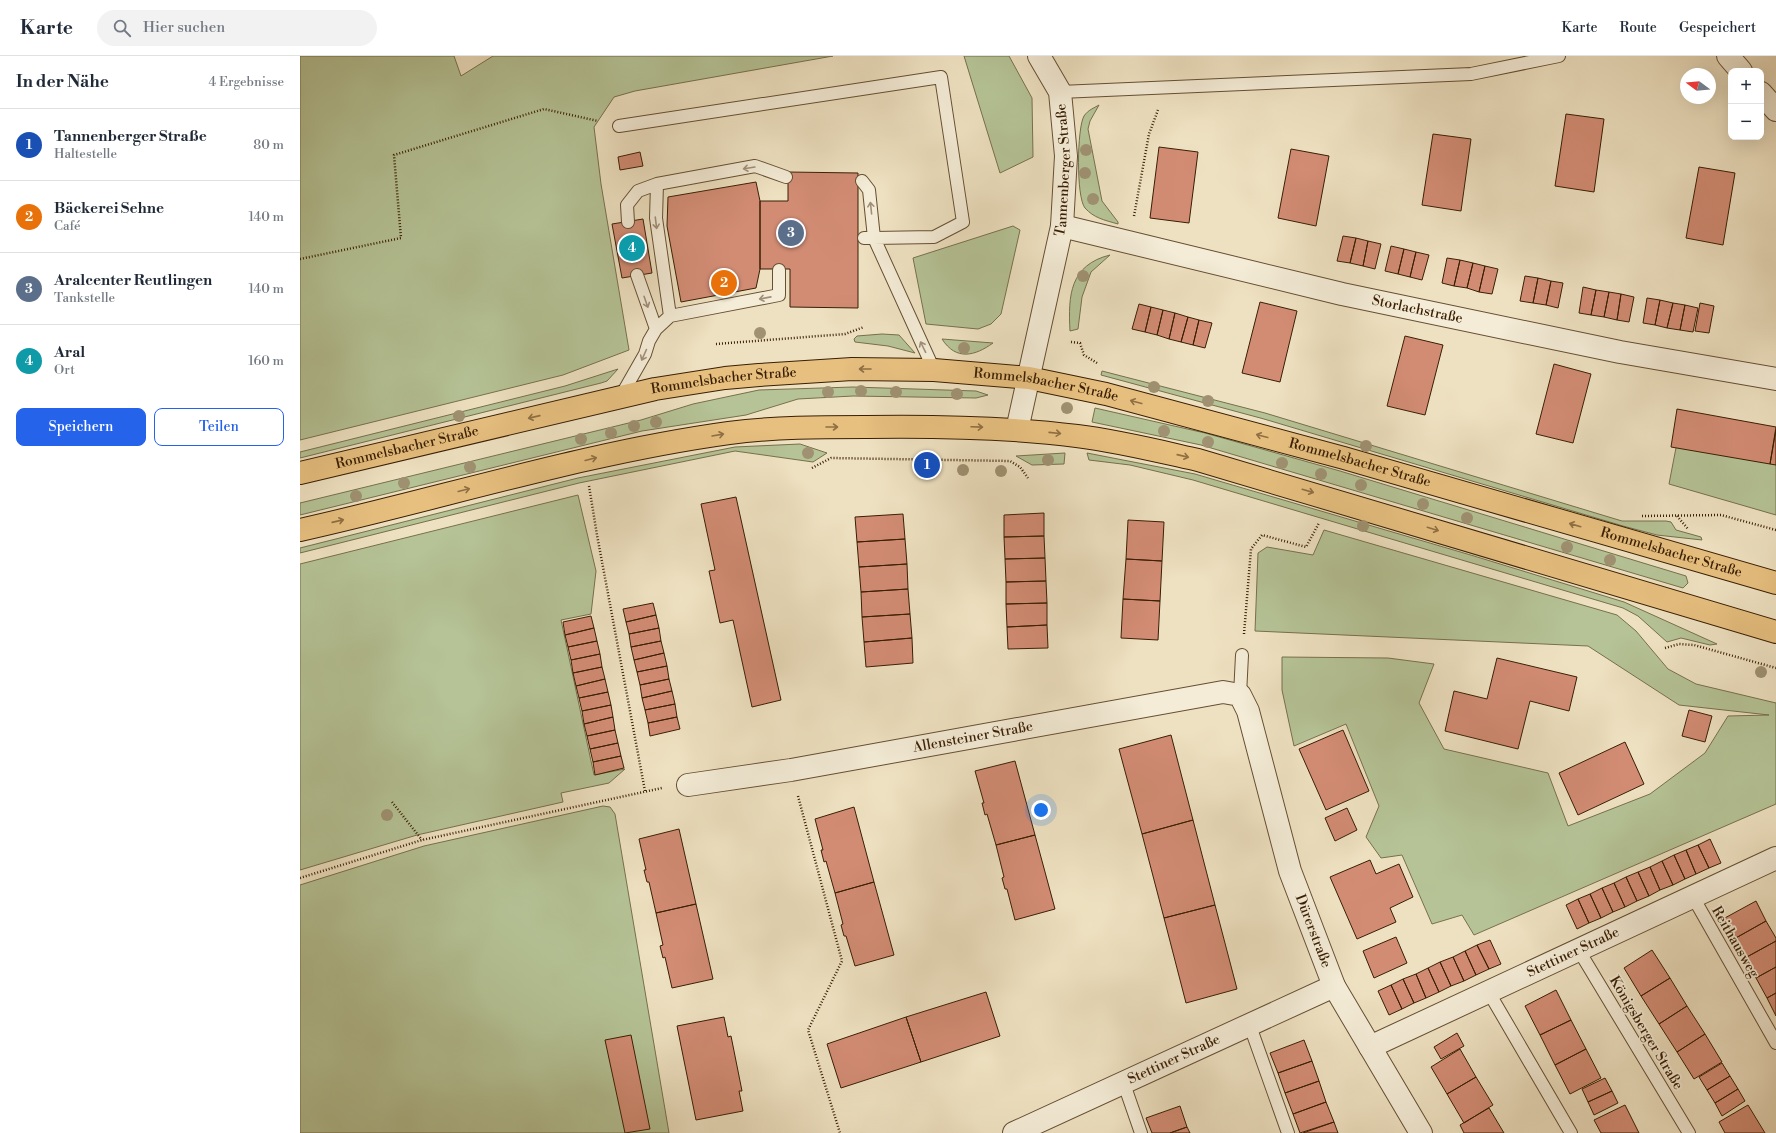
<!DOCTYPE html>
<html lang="de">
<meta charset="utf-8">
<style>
body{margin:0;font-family:"Libre Bodoni",serif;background:#f2f2f3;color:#1f2937}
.controls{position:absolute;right:12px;top:12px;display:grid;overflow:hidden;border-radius:8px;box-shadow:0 4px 16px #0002}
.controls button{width:36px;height:36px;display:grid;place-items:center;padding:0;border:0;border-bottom:1px solid #e0e1e3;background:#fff;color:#1f2937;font:20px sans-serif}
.compass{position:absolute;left:1380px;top:12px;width:36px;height:36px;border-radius:50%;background:#fff;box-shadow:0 4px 16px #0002;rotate:286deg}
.you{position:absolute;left:741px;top:754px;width:14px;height:14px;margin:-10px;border:3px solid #fff;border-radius:50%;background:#1a73e8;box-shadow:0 0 0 6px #1a73e833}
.badge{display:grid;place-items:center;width:26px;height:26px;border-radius:50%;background:#2563eb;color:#fff;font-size:13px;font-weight:700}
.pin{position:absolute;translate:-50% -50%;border:2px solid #fff;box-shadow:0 1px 4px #0006}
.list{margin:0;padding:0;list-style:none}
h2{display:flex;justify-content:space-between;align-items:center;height:52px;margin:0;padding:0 16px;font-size:17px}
h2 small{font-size:13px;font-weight:400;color:#747a83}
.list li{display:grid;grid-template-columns:26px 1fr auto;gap:12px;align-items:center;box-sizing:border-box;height:72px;padding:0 16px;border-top:1px solid #e0e1e3}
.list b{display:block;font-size:15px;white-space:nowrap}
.list p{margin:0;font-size:13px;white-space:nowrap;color:#747a83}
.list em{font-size:13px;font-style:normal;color:#747a83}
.actions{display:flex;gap:8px;padding:12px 16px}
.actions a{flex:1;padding:9px 0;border:1px solid #2563eb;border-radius:8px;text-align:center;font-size:14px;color:#2563eb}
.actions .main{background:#2563eb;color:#fff}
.icon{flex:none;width:22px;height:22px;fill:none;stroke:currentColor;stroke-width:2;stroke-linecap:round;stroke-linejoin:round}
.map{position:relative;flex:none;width:1476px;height:1077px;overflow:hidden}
header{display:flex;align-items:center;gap:24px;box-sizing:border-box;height:56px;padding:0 20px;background:#fff;border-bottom:1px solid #e0e1e3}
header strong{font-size:19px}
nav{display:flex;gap:22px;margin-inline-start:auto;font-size:14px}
.search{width:280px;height:36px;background:#f2f2f3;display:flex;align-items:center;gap:10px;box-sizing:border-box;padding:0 14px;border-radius:22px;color:#747a83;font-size:15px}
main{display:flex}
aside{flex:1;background:#fff}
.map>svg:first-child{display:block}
</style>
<header>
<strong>Karte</strong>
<div class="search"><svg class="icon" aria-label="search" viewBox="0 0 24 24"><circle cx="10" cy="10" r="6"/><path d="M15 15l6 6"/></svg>Hier suchen</div>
<nav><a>Karte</a><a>Route</a><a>Gespeichert</a></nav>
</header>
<main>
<aside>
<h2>In der Nähe<small>4 Ergebnisse</small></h2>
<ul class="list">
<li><span class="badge" style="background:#1a4fb4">1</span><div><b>Tannenberger Straße</b><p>Haltestelle</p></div><em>80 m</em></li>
<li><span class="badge" style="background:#e8710a">2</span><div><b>Bäckerei Sehne</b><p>Café</p></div><em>140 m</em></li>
<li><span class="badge" style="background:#5c6f8a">3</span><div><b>Aralcenter Reutlingen</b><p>Tankstelle</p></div><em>140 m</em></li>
<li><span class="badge" style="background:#0f9aa8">4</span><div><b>Aral</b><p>Ort</p></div><em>160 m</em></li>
</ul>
<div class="actions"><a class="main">Speichern</a><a>Teilen</a></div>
</aside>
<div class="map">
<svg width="1476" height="1077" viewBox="0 0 1476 1077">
<rect width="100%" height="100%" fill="#eee1c1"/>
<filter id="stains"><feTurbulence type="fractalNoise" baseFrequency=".005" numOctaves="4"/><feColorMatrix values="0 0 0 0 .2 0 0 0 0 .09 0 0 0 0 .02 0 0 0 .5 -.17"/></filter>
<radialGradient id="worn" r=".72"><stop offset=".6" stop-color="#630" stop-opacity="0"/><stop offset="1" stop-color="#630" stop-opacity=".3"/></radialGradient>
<path fill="#b5c396" stroke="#77704c" d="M0,0h154l7,20 32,-20h340l-198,35 -21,6 -20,30 7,57 28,166 -66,25 -263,65z
M664,0h45l23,42 1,59 -33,16z
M799,49l-9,16 -2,8 14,72 16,21v2c-14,-4 -24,-6 -33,-16 -9,-11 -8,-80 -1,-92 4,-6 10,-8 15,-11z
M713,170l7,4 -19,84 -10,10 -13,5 -52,-5 -13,-66z
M810,199l-19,17 -9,25 -4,32 -8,2c-2,-36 0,-66 40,-76z
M582,278l17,1 16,18 -27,-7 -33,-4 -1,-3 3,-3z
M642,283l51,4c-18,13 -37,18 -51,-4z
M318,313l-11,12 -6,2 -301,75v-6l265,-66z
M802,315l163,42 357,108h44l5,1 5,8 25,7 1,3 -45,-5 -34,-9 -359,-107 -163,-44z
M553,331l123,4 12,4 -12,3 -123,-2 -55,3 -52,16 -104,16 -342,84v-12l341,-83 52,-16 66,-14z
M795,352l110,25 135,38 346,105 2,7 -5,5 -482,-143 -109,-23z
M1380,371l96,16v72l-107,-31z
M500,388l27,9 -14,9 -78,-11 -156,32 -279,70v-5l278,-70 157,-31z
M765,397l-1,11 -32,1 -16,-9z
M787,397l108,21 279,82 150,46 93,42 -7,1 -29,-7 -14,4 -29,-26 -15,-8 -430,-128 -63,-15 -41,-5z
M278,439l18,76 -5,43 -30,6 33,155 31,-6 -16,14 -48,10 2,9 -146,33 -117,35v-306z
M1024,474l293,85 19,16 32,38 28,15 80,19v101l-302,131 -12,-20 -30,9 -30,-69 -21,3 -15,-21 13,-31 -33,-82 -52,22 -12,-56v-33l106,1 46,6 -15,39 25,46 104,24 20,53 82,-32 55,-41 23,-37 41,-1 -90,-10 -91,-59 -333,-15 3,-78 9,-6 46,8z
M303,750l7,1 5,7 54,319h-369v-248l124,-39z"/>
<path fill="#d28c74" stroke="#391e03" d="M1266,58l38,5 -10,73 -39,-6z
M1133,78l38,5 -10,72 -39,-6z
M859,91l39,5 -9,71 -39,-5z
M991,93l38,7 -13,70 -38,-8z
M340,96l3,14 -23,4 -2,-13z
M1399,111l36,6 -12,72 -37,-7z
M488,116l70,1v135l-68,-1v-38h-30v-68h28z
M456,126l4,19v68l-4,19 -75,14 -14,-76 1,-29z
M343,163l9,54 -30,5 -10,-54z
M1043,180l13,2 -6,25 -13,-2z
M1056,182l12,3 -5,25 -13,-3z
M1068,185l13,3 -6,25 -12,-3z
M1091,190l13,3 -6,25 -13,-3z
M1104,193l12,3 -6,25 -12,-3z
M1116,196l13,3 -7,25 -12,-3z
M1147,202l13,2 -6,26 -12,-3z
M1160,204l13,3 -6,25 -13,-2z
M1173,207l12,3 -6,26 -12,-4z
M1185,210l13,3 -6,25 -13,-2z
M1225,220l13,2 -5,25 -13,-2z
M1238,222l13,3 -5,24 -13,-2z
M1251,225l12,2 -5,25 -12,-3z
M1283,231l13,3 -5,25 -12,-2z
M1296,234l13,2 -5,25 -13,-2z
M1309,236l12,2 -4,26 -13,-3z
M1321,238l13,3 -5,25 -12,-2z
M1347,242l13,2 -5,25 -12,-2z
M1360,244l13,3 -6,25 -12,-3z
M960,246l37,9 -17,71 -38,-9z
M1373,247l12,2 -5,25 -13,-2z
M1400,247l14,3 -5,27 -14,-2z
M839,248l12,3 -6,25 -13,-3z
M1385,249l13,3 -5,24 -13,-2z
M851,251l12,3 -6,25 -12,-3z
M863,254l12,3 -6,26 -12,-4z
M875,257l13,4 -7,25 -12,-3z
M888,261l11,3 -6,25 -12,-3z
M899,264l13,3 -7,25 -12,-3z
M1105,280l38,9 -18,70 -38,-9z
M1254,308l37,10 -18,69 -37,-9z
M1377,353l99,18 -6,37 -99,-17z
M1476,374v35l-6,-1z
M436,441l45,203 -29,7 -19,-87 -13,3 -11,-52 6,-1 -14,-66z
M744,457v23l-40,1v-22z
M603,458l2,25 -48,3 -2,-25z
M828,464l36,2 -2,39 -36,-2z
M744,480l1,22 -40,1 -1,-22z
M605,483l2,25 -48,3 -2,-25z
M745,502l1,23 -40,1 -1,-23z
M826,503l36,2 -2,40 -37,-2z
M607,508l1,25 -47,3 -2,-25z
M746,525l1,22 -41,1v-22z
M608,533l2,25 -48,3 -1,-25z
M823,543l37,2 -2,39 -37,-2z
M353,547l3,12 -30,7 -3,-13z
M747,547v22l-40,2 -1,-23z
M610,558l2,24 -48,4 -2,-25z
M356,559l3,13 -30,6 -3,-12z
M291,560l3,12 -29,7 -2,-13z
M747,569l1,23 -40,1 -1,-22z
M294,572l3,13 -29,6 -3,-12z
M359,572l2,13 -30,6 -2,-13z
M612,582l1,25 -47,4 -2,-25z
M297,585l3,13 -29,6 -3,-13z
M361,585l3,12 -30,7 -3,-13z
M364,597l3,13 -30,6 -3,-12z
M300,598l2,13 -29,6 -2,-13z
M1197,602l80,19 -8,34 -39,-10 -12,48 -73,-18 9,-40 33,8z
M367,610l2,13 -29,6 -3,-13z
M302,611l3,12 -29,7 -3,-13z
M305,623l3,13 -29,6 -3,-12z
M369,623l3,12 -30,7 -2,-13z
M372,635l3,13 -30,6 -3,-12z
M308,636l3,13 -29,6 -3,-13z
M375,648l2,13 -29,6 -3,-13z
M311,649l2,12 -29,7 -2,-13z
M1389,654l23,6 -7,26 -23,-6z
M313,661l2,13 -28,6 -3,-12z
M377,661l3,12 -30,7 -2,-13z
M315,674l3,13 -28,6 -3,-13z
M1043,674l26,61 -43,19 -27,-61z
M871,679l22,85 -51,14 -23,-85z
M1325,686l19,42 -66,31 -19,-42z
M318,687l3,13 -28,6 -3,-13z
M321,700l3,12 -29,7 -2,-13z
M715,705l20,74 -39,10 -9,-31 -2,1 -3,-12h2l-9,-32z
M554,751l20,75 -39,11 -9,-32 -2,1 -3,-12h2l-8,-31z
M1047,752l10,22 -22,11 -10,-23z
M893,764l22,85 -51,13 -22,-84z
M379,773l17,75 -40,9 -7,-31h-2l-3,-12h2l-7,-31z
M735,779l20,74 -40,11 -8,-31h-2l-3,-11 2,-1 -8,-32z
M1410,783l11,24 -12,5 -11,-23z
M1398,789l11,23 -13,6 -10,-24z
M1386,794l10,24 -11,5 -11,-24z
M1374,799l11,24 -12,6 -11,-24z
M1070,804l6,14 23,-10 14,33 -23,11 6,14 -39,17 -27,-62z
M1362,805l11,24 -13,5 -10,-23z
M1350,811l10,23 -11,6 -11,-24z
M1338,816l11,24 -12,5 -11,-24z
M1326,821l11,24 -12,6 -11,-24z
M574,826l20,73 -39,11 -9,-30h-2l-3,-11 2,-1 -8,-31z
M1314,827l11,24 -12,5 -11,-24z
M1302,832l11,24 -12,6 -11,-24z
M1290,838l11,24 -12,5 -11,-24z
M1278,843l11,24 -12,6 -11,-24z
M1456,845l10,20 -32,18 -11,-20z
M396,848l17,75 -41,9 -7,-31 -2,1 -3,-12 3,-1 -7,-32z
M915,849l22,84 -51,14 -22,-85z
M1466,865l10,17v3l-31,17 -11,-19z
M1096,881l11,26 -33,15 -11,-27z
M1190,884l11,24 -12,5 -12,-24z
M1476,885v26l-20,11 -11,-20z
M1177,889l12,24 -13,6 -11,-24z
M1352,894l18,28 -29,18 -17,-28z
M1165,895l11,24 -12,6 -11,-24z
M1153,901l11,24 -13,5 -11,-24z
M1140,906l11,24 -12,6 -11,-24z
M1476,911v26l-9,5 -11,-20z
M1128,912l11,24 -13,6 -10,-24z
M1116,918l10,24 -12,5 -11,-24z
M1370,922l17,28 -28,18 -18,-28z
M1103,923l11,24 -12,6 -11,-24z
M1091,929l11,24 -13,6 -11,-24z
M1256,934l15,30 -31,15 -15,-29z
M686,936l14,44 -79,26 -15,-45z
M1476,937v23l-9,-18z
M1387,950l18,28 -28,18 -18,-28z
M424,961l4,20 3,-1 11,55h-3l4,20 -47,9 -19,-94z
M606,961l15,45 -80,26 -14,-44z
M1271,964l15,29 -31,16 -15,-30z
M1157,977l7,13 -23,13 -7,-12z
M1405,978l17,28 -28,17 -17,-27z
M331,979l19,94 -25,4 -20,-93z
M1004,984l8,21 -34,12 -8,-20z
M1160,993l16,28 -29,17 -16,-27z
M1286,993l15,29 -31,16 -15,-29z
M1012,1005l7,20 -34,12 -7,-20z
M1422,1007l8,13 -23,14 -8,-13z
M1430,1020l8,13 -23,14 -8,-13z
M1176,1021l17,28 -29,18 -17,-29z
M1305,1022l7,13 -24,11 -6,-13z
M1019,1025l7,21 -33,12 -8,-21z
M1438,1033l7,12 -23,15 -7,-13z
M1312,1035l6,12 -24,12 -6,-13z
M1026,1046l8,20 -34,11 -7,-19z
M1325,1049l14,28h-38l-7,-13z
M1448,1049l17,28h-40l-6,-11z
M880,1050l7,21 -17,6h-18l-6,-15z
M1189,1052l15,25h-40l-4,-8z
M1034,1066l4,11h-35z
M887,1071l3,6h-20z"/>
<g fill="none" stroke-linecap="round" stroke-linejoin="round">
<defs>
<path id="service" d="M760,36l411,-18 88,-18
M319,70l322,-49 22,145 -29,15 -60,1 -5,-48 -7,-9
M357,128l-1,34 14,98
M328,166l-1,-17 11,-14 19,-7 98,-18 31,11
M564,182h10l60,132
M337,219l19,54
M321,340l24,-42 4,-13 7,-12 14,-13 109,-21v-25
M940,639l2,-40
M1393,841l83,146
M1278,893l111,184
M1188,935l83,142
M950,970l38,107
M824,1028l17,49"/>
<g id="minor">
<path d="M1428,0l13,15"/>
<path d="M1461,37l15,17"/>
<path id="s1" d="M762,170l280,68 278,58 156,27"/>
<path id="s2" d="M717,374l45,-204 4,-70 -6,-64 -21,-36"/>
<path id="s3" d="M388,729l103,-15 432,-78 17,3 8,16 42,160 44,115 87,147"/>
<path id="s4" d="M1070,991l406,-189"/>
<path id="s5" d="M714,1077l320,-147"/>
</g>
<g id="primary">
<path id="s6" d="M0,417l355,-84 70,-11 34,-3 93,-6 82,1 95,8 77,16 238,64 432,125"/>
<path d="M0,474c143,-32 284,-77 429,-97 46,-6 91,-6 137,-6 71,-1 141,0 211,9 41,5 81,15 121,24l578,172"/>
</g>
</defs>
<use href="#service" stroke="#664f32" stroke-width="14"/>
<use href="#minor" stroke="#664f32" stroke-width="24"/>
<use href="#primary" stroke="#391e03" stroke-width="24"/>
<path stroke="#391e03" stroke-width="2.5" stroke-dasharray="1 2" stroke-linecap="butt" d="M834,160l15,-82 9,-24
M0,203l101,-21 -7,-83 150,-46 54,12
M771,286l9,1 4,12 13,8
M416,288l129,-10 19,-7
M512,412l19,-10 179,3 10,6 8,11
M289,430l8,49 48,256
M1342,460l79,-1 55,15
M1377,460l11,13
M944,578l7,-85 11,-14 44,12 13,-24
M1365,592l14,-4 15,1 82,23
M498,740l44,165 -34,69 32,103
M92,746l30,38
M0,822l122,-38 240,-52"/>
<use href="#service" stroke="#f4ecd7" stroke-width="12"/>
<use href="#minor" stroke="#f4ecd7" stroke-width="22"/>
<use href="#primary" stroke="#e7c080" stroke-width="22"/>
</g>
<g fill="#9f9171">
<circle cx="786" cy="94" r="6"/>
<circle cx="785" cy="117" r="6"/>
<circle cx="793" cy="143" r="6"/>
<circle cx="783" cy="220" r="6"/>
<circle cx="460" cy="277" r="6"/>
<circle cx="664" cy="292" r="6"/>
<circle cx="854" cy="331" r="6"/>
<circle cx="561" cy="335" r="6"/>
<circle cx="528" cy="336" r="6"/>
<circle cx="596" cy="336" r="6"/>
<circle cx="657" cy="338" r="6"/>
<circle cx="908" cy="345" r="6"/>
<circle cx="767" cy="352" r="6"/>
<circle cx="159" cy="360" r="6"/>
<circle cx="356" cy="366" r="6"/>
<circle cx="334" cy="370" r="6"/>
<circle cx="864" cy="375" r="6"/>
<circle cx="311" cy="377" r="6"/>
<circle cx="281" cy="383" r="6"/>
<circle cx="908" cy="386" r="6"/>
<circle cx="1066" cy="390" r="6"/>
<circle cx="508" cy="397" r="6"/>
<circle cx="748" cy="404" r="6"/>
<circle cx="982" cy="407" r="6"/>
<circle cx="170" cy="411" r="6"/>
<circle cx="663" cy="414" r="6"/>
<circle cx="701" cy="415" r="6"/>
<circle cx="1021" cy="418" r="6"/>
<circle cx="104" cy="427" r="6"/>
<circle cx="1061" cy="429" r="6"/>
<circle cx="56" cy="440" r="6"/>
<circle cx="1123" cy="448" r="6"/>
<circle cx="1167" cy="462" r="6"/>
<circle cx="1063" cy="470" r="6"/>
<circle cx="1267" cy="491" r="6"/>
<circle cx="1310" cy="504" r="6"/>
<circle cx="1461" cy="616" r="6"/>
<circle cx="87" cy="759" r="6"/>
</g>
<defs><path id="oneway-shaft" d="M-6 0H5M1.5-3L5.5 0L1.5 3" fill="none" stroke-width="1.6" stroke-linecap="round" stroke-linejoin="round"/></defs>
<g stroke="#a08f78">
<use href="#oneway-shaft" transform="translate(449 112) rotate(171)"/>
<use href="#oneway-shaft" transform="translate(571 152) rotate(-96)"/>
<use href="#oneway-shaft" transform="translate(356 167) rotate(83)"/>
<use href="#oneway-shaft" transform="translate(465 242) rotate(169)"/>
<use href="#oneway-shaft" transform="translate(346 246) rotate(71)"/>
<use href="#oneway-shaft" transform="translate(623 291) rotate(-116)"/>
<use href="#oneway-shaft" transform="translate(344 299) rotate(114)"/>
</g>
<g stroke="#906f42">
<use href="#oneway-shaft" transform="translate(565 313) rotate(-180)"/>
<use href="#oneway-shaft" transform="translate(836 346) rotate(-165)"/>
<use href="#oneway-shaft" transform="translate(234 361) rotate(167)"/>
<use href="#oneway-shaft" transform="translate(532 371)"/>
<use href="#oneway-shaft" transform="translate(677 371) rotate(2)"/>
<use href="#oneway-shaft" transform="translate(755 377) rotate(6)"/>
<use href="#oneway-shaft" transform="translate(418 379) rotate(-10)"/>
<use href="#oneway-shaft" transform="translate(962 380) rotate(-165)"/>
<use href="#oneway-shaft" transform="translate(883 400) rotate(13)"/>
<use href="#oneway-shaft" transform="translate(291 403) rotate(-14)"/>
<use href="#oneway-shaft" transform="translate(164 434) rotate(-14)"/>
<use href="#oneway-shaft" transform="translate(1008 435) rotate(16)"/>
<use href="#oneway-shaft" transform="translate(38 465) rotate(-13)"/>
<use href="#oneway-shaft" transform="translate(1275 469) rotate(-164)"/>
<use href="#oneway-shaft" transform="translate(1133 473) rotate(17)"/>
</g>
<g text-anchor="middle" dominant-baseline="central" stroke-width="3.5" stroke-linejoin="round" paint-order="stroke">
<g font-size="14" fill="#391e03" stroke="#f4ecd7">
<text stroke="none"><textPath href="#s2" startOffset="265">Tannenberger Straße</textPath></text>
<text stroke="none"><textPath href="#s1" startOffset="365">Storlachstraße</textPath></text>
<text stroke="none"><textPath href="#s6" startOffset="434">Rommelsbacher Straße</textPath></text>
<text stroke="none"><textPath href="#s6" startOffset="758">Rommelsbacher Straße</textPath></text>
<text stroke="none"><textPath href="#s6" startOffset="110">Rommelsbacher Straße</textPath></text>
<text stroke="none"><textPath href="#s6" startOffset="1082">Rommelsbacher Straße</textPath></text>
<text stroke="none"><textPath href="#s6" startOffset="1406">Rommelsbacher Straße</textPath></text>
<text stroke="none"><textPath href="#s3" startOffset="289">Allensteiner Straße</textPath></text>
<text stroke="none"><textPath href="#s3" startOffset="808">Dürerstraße</textPath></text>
<text transform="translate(1435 886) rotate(60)">Reithausweg</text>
<text stroke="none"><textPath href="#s4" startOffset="224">Stettiner Straße</textPath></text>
<text transform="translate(1346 977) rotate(59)">Königsberger Straße</text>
<text stroke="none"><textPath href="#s5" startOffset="176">Stettiner Straße</textPath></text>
</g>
</g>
<rect width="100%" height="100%" filter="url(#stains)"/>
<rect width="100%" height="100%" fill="url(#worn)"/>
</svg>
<div class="controls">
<button>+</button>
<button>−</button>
</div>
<svg class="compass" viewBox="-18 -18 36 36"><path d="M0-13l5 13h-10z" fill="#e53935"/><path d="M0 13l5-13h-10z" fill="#747a83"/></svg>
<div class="you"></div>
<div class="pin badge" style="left:627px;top:409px;background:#1a4fb4">1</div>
<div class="pin badge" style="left:424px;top:227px;background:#e8710a">2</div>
<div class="pin badge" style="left:491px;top:177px;background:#5c6f8a">3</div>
<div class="pin badge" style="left:332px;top:192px;background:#0f9aa8">4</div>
</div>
</main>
